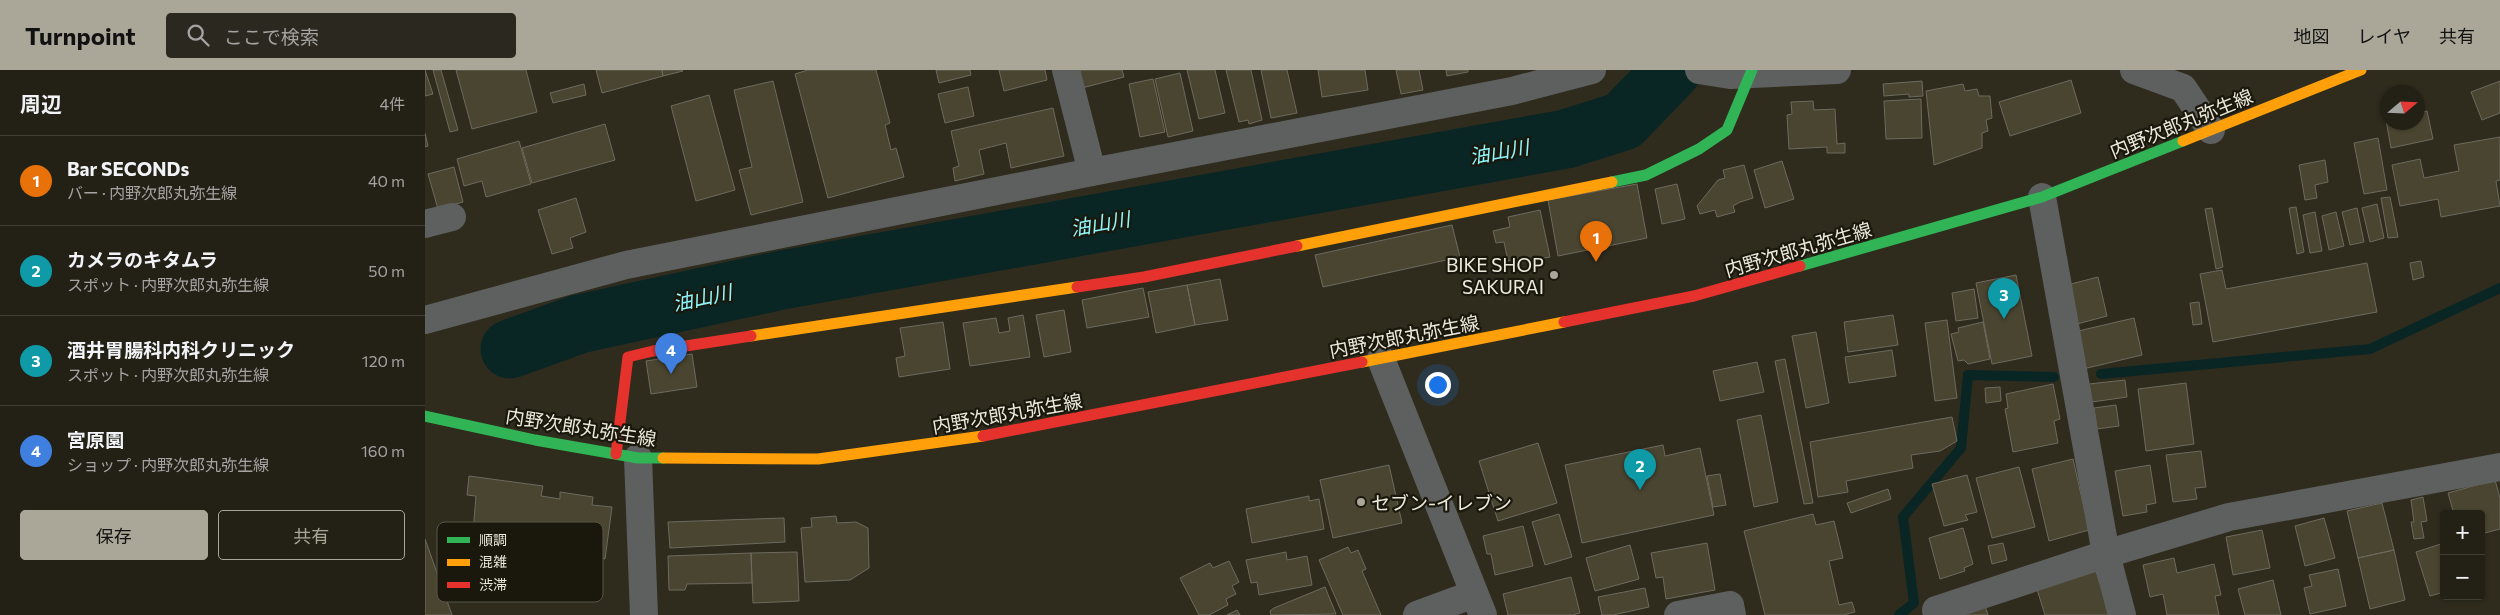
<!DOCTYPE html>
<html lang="ja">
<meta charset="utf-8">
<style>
body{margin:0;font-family:Commissioner,"Noto Sans JP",sans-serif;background:#2b291f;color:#f1f3f6}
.controls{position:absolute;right:15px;bottom:15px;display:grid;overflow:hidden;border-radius:5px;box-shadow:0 1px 4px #0004}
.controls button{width:45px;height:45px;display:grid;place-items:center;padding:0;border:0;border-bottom:1px solid #403e35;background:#232116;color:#f1f3f6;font:25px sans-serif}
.compass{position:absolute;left:1955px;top:15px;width:45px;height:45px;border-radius:50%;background:#232116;box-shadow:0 1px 4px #0004;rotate:71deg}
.you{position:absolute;left:1012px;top:314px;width:18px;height:18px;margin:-12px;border:4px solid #fff;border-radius:50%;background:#1a73e8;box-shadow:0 0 0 8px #1a73e833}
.badge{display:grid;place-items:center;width:32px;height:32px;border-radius:50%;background:#aaa799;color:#fff;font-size:16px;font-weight:700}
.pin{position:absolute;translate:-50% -41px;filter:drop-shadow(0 1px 2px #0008)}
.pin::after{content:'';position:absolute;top:26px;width:18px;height:15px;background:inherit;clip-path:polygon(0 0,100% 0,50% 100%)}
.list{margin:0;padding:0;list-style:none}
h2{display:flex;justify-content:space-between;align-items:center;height:65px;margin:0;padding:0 20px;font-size:21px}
h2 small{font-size:16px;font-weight:400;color:#a3a3a1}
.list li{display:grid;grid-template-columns:32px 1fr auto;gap:15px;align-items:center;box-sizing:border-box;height:90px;padding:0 20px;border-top:1px solid #403e35}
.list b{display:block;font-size:19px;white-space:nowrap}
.list p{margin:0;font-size:16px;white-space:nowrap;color:#a3a3a1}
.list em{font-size:16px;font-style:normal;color:#a3a3a1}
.actions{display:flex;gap:10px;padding:15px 20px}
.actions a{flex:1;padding:11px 0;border:1px solid #aaa799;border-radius:5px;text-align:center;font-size:18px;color:#aaa799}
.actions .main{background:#aaa799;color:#111}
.icon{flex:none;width:28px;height:28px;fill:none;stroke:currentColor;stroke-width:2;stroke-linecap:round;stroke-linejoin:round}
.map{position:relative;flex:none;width:2075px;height:545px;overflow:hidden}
header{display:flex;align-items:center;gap:30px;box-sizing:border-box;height:70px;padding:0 25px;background:#aaa799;color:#111}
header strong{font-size:24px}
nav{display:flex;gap:28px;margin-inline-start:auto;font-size:18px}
.search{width:350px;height:45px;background:#2b291f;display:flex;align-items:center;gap:12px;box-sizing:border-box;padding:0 18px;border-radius:5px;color:#a3a3a1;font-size:19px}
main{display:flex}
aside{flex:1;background:#232116}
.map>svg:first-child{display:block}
</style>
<header>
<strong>Turnpoint</strong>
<div class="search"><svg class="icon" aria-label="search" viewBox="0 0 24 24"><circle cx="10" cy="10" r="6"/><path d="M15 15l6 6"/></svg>ここで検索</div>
<nav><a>地図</a><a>レイヤ</a><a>共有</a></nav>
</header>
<main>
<aside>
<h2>周辺<small>4件</small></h2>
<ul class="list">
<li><span class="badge" style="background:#e8710a">1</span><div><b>Bar SECONDs</b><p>バー · 内野次郎丸弥生線</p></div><em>40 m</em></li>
<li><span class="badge" style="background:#0f9aa8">2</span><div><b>カメラのキタムラ</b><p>スポット · 内野次郎丸弥生線</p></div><em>50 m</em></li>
<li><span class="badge" style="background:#0f9aa8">3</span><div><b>酒井胃腸科内科クリニック</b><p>スポット · 内野次郎丸弥生線</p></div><em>120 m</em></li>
<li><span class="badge" style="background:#3f7fe0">4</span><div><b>宮原園</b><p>ショップ · 内野次郎丸弥生線</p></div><em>160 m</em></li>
</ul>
<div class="actions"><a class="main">保存</a><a>共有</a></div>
</aside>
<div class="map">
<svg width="2075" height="545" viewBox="0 0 2075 545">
<rect width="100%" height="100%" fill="#2f2c1e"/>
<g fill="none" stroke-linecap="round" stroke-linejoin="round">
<path stroke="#092625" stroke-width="10" d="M1676,304l269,-25 130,-61
M1474,545l15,-12 -11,-86 58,-69 7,-73 86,2"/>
<path stroke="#092625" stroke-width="59" d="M85,279l69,-25 203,-44 784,-141 57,-18 49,-51"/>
</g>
<path fill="#494530" stroke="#6d6a5f" d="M0,0l8,24 -8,2z
M8,0h8l17,60 -8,2z
M31,0h70l11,42 -65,17z
M171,0h66l1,6 -61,17z
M237,0h20l1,1 -20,5z
M383,0h68l14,53 -5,2 6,25 5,-2 8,29 -76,21 -33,-124z
M511,0h34l1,5 -32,8z
M574,0h46l2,10 -43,11z
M652,0h45l2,7 -42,11z
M762,0h28l10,43 -26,6z
M801,0h25l11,50 -13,4 -1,-4 -9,2z
M836,0h26l10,43 -26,5z
M893,0h47l3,20 -46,7z
M971,0h23l4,20 -22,4z
M1021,0h22v2l-21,4z
M755,3l13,58 -25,6 -13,-58z
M728,9l12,53 -25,5 -11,-53z
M1646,10l10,33 -71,23 -11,-34z
M348,11l30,121 -52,13 -12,-45 13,-3 -18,-77z
M1497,11l1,15 -14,1v-3l-25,2 -1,-12z
M2075,11v32l-18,7 -11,-28z
M159,14l2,11 -33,8 -3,-10z
M1538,14l2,7 12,-2 2,7h11l2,22 -6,2 2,11 -6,2v15l-48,17 -8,-74z
M543,17l6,29 -29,7 -7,-29z
M284,25l26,95 -39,11 -25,-95z
M1496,29l1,39 -36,1 -2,-38z
M1388,31l1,9 21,-1 2,35 8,-1v10h-18v-6l-38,2 -2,-34 5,-1 -1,-12z
M628,38l11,48 -53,12 -5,-25 -27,7 5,24 -29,7 -2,-13 6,-2 -8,-35z
M2002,41l6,28 -42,9 -5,-28 1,2h30v-9z
M180,54l10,36 -83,23 -10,-35z
M0,63l3,13 -3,1z
M2075,67v43l-4,1 4,25 -59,11 -3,-18 -38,7 -8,-41 28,-6 4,19 35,-7 -5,-26z
M1953,68l9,52 -23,4 -10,-51z
M94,71l12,43 -45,13 -4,-16 -18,5 -7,-27z
M1900,90l3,22 -13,3 2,13 -12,2 -6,-35z
M1357,91l12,38 -29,9 -11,-38z
M1319,95l9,33 -13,4 -7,4 2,6 -18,5 -2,-7 -15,4 -3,-8 21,-26 7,-2 -2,-8z
M29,97l9,35 -25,7 -10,-35z
M1212,114l10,54 -89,18 -10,-56z
M1252,114l8,35 -23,5 -7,-35z
M1965,127l8,40 -10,1 -7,-40z
M151,128l10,34 -16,6 3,10 -21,6 -14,-44z
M1952,134l7,34 -14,4 -8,-34z
M1871,137l8,45 -7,2 -8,-46z
M1787,138l11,59 -7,2 -11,-60z
M1932,138l7,34 -14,3 -8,-33z
M1115,140l10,47 -28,5 -1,-4 -13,3 -4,-19 -8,1 -3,-12 17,-4 -2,-10z
M1890,142l7,39 -12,2 -7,-38z
M1911,142l8,34 -15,4 -7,-34z
M1027,155l8,32 -137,30 -8,-32z
M1996,191l3,16 -11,3 -3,-17z
M1942,193l10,49 -164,30 -13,-68 22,-4 4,19z
M1591,205l16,81 -40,8 -16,-81z
M1673,207l9,39 -30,8 -10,-39z
M795,209l8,41 -33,5 -8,-40z
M762,215l8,40 -39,8 -8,-41z
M718,218l6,29 -62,11 -5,-28z
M1549,219l4,29 -22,3 -4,-28z
M1774,232l3,22 -9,1 -3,-22z
M639,240l7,42 -27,5 -8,-42z
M598,245l7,42 -60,9 -7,-43 33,-5 3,15 11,-2 -2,-13z
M1468,245l5,30 -50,7 -4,-30z
M1709,248l8,37 -59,14 -9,-37z
M1522,250l10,78 -22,3 -10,-78z
M518,252l7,47 -51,8 -3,-19 9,-2 -5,-28z
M1558,252l7,37 -22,5 -4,-4 -6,1 -7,-27 8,-2 -1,-4z
M1391,262l13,71 -23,5 -14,-72z
M1467,280l4,26 -47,7 -4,-26z
M267,284l5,33 -46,7 -5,-33z
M1360,289l28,144 -9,1 -29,-143z
M1332,292l7,30 -44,9 -7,-30z
M1700,310l2,17 -35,5 -3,-18z
M1761,313l8,61 -48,7 -8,-62z
M1628,314l7,35 -6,2 4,22 -45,9 -8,-43 3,-1 -2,-14z
M1575,317l1,14 -15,2 -1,-15z
M1691,335l3,21 -22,3 -3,-21z
M1336,345l17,87 -24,5 -17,-87z
M1527,347l5,24 -17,10 -29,4 2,13 -67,13 2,11 -30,5 -8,-55z
M1113,373l19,60 -59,18 -19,-60z
M1238,375l2,11 35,-8 14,67 -132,28 -17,-78z
M1776,381l5,36 -11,1 2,11 -24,3 -7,-47z
M1648,389l16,71 -40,11 -17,-72z
M964,395l13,58 -69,15 -13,-58z
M1725,395l6,38 -10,2 1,7 -24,4 -8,-45z
M1594,397l16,60 -43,11 -16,-60z
M1295,404l6,31 -13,2 -6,-31z
M1542,405l10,37 -12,3 3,5 -24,6 -12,-42z
M44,406l74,10 -2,10 19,3v-7l33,5 -1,8 20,2 -7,52 -4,-1 -2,9 -118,-19 -8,-16 3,-36 -9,-1z
M2070,410l5,18v31l-19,5v-20h-27l-6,-21z
M1463,419l3,10 -40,14 -4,-10z
M884,426v5l10,-2 5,30 -72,14 -6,-34z
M1998,427l4,24 -6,1 3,16 -10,1 -3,-17h3l-3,-22z
M1957,433l12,47 -36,8 -11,-47z
M1134,444l13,43 -27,8 -13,-43z
M1388,444l3,11 18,-4 9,37 -14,3 10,44 13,-3 3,10 -12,3h-78l-21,-84z
M411,446l1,7 19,-1 12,6 1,40 -19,12 -45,2 -4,-54 11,-1 -1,-9z
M359,448l1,24 -115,6 -2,-26z
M1899,448l11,40 -30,8 -10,-40z
M1098,456l10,40 -38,9 -4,-21h-4l-4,-18z
M1538,458l10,36 -9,4 1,3 -25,8 -11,-41z
M1837,460l8,38 -37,7 -7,-38z
M0,469l27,76h-27z
M1282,473l8,47 -49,9 -3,-22 -7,1 -5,-25z
M1578,473l4,17 -15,4 -4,-18z
M2019,473v49l-14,4 -14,-44z
M1205,475l9,34 -44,12 -9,-33z
M923,477l3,6 7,-3 8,19 -4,2 19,44h-38l-24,-55z
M1969,480l11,50 -35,9 -12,-51z
M372,482l2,49 -46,2 -2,-50z
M861,482l1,8 20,-4 5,29 -53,10 -2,-13 -6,1 -5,-23z
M326,483l1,30 -65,1 -2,6h-16l-1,-34z
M1749,488l3,15 37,-9 7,31 -6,1 4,19h-52l-4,-21 -13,3 -7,-32z
M804,491l10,21 -7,4 4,8 -10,5 2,6 -19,10h-10l-19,-37 30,-15 3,5z
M1669,495l16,50h-65l-10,-32z
M1913,499l8,37 -36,8 -6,-26 8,-2 -3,-11z
M1146,507l9,36 -8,2h-64l-5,-21z
M1848,510l8,35h-36l-7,-26z
M900,517l11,27 -65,1 -1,-4 4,-3z
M1220,518l4,19 -36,8h-11l-4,-18z
M1559,532l4,13h-35z
M812,540l3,5h-13z"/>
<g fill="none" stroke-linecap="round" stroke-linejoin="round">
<path stroke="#5e6060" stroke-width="28" d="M641,0l26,102 420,-81 80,-21
M1274,0l31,5 107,-5
M1709,0l49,18 28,42
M1617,127l64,357 16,61
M0,154l27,-7
M0,250l201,-55 466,-93
M956,289l102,256
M213,388l6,157
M1511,540l170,-56 123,-37 271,-50
M992,545l57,-21
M1253,545l52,-10 2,10"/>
<path stroke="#30b455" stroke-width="11" d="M1187,112l34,-7 53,-26 28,-19 25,-60
M1375,196l242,-69 141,-56
M0,346l110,24 103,18h25"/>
<path stroke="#ff9f0a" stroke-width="11" d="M1758,71l178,-71
M872,176l315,-64
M326,266l326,-49
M937,292l202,-40
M238,388l155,1 165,-23"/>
<path stroke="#e5322d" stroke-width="11" d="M652,217l67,-10 153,-31
M1139,252l130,-26 106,-30
M558,366l379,-74
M191,384l12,-97 25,-6 98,-15"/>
</g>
<g fill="#aaa799" stroke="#1a180d" stroke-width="2">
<circle cx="1129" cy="205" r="5"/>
<circle cx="936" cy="432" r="5"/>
</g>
<g text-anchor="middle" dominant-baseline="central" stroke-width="4.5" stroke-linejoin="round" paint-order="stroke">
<g font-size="19" fill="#ece9db" stroke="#1a180d">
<text transform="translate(1756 53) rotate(-22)">内野次郎丸弥生線</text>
<text transform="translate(1373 179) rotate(-16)">内野次郎丸弥生線</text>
<text transform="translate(979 266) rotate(-11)">内野次郎丸弥生線</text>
<text transform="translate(582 343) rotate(-10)">内野次郎丸弥生線</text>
<text transform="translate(156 357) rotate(9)">内野次郎丸弥生線</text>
</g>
<g font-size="19" fill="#ece9db" stroke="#1a180d" text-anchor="end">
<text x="1119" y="194">BIKE SHOP<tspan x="1119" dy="22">SAKURAI</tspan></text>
<text x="946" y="432" text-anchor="start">セブン-イレブン</text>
</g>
<g font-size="20" font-style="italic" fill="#8ff7fb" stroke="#1a180d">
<text transform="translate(1074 81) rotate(-10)">油山川</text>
<text transform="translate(675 153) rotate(-10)">油山川</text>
<text transform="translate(277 227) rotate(-12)">油山川</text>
</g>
</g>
<rect x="12" y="452" width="166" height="80" rx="8" fill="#1a180d" stroke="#59574b" stroke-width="1"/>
<rect x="22" y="467" width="23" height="6" fill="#30b455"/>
<rect x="22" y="489" width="23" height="7" fill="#ff9f0a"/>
<rect x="22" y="512" width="23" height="6" fill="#e5322d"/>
<g font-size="14" fill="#ece9db">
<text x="54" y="475">順調</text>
<text x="54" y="497">混雑</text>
<text x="54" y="520">渋滞</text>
</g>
</svg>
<div class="controls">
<button>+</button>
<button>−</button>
</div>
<svg class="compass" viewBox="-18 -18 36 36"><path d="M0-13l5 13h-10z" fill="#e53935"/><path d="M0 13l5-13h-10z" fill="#a3a3a1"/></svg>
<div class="you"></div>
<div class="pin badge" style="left:1171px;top:192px;background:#e8710a">1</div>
<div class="pin badge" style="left:1215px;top:420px;background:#0f9aa8">2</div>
<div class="pin badge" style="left:1579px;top:249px;background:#0f9aa8">3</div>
<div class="pin badge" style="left:246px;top:304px;background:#3f7fe0">4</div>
</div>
</main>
